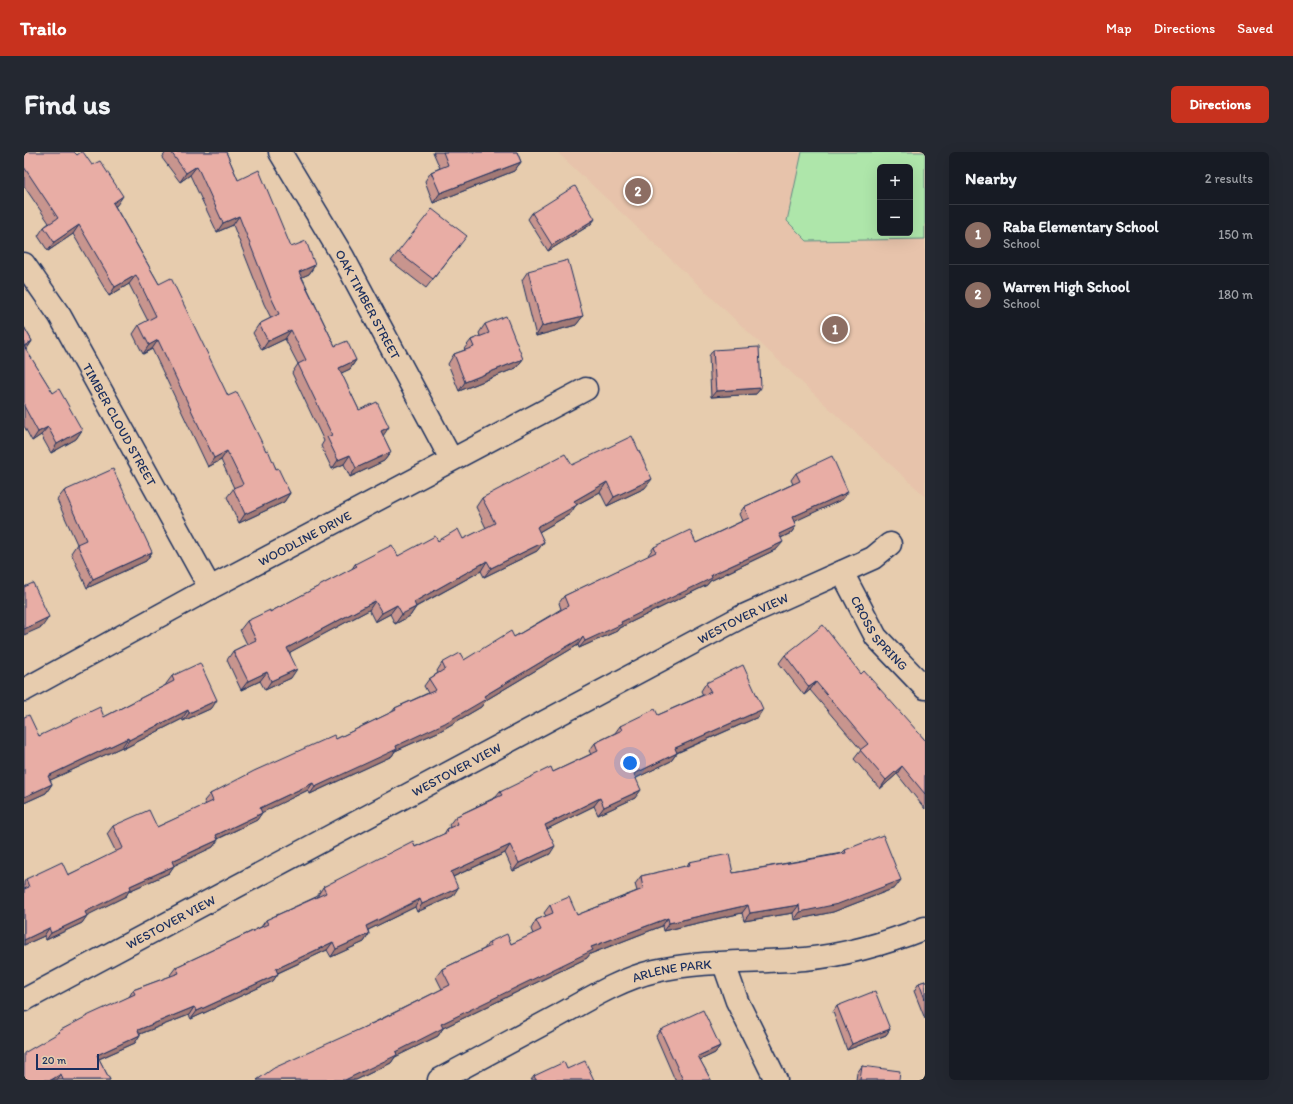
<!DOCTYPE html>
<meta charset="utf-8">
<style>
body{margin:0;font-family:Itim,sans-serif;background:#242831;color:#f1f3f6}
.controls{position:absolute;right:12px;top:12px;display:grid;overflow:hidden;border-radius:6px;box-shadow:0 4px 16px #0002}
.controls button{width:36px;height:36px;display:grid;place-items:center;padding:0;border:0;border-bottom:1px solid #363941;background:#171b24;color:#f1f3f6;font:20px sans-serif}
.scale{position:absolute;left:12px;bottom:10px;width:63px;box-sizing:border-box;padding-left:4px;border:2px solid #1b2f5e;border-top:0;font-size:11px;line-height:14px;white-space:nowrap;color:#1b2f5e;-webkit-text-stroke:3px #e7ccae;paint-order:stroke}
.you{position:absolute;left:606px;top:611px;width:14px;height:14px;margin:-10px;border:3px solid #fff;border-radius:50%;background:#1a73e8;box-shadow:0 0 0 6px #1a73e833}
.badge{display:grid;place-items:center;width:26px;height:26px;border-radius:50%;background:#c8321e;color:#fff;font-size:13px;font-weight:700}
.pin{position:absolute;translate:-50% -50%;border:2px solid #fff;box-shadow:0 1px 4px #0006}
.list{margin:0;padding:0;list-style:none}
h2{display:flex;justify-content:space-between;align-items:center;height:52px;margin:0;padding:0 16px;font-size:17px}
h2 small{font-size:13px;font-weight:400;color:#9ea1a6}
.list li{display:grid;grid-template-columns:26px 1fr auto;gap:12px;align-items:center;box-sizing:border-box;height:60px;padding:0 16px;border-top:1px solid #363941}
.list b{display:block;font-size:15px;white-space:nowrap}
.list p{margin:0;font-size:13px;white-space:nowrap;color:#9ea1a6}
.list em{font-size:13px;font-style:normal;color:#9ea1a6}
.map{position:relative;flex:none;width:901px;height:928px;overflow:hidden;border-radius:6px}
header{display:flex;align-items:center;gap:24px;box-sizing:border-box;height:56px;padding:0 20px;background:#c8321e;color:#fff}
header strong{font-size:19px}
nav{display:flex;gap:22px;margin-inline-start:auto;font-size:14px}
.intro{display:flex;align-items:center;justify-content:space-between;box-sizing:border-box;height:96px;padding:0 24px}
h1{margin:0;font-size:28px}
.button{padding:10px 18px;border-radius:6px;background:#c8321e;color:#fff;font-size:14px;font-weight:700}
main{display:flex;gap:24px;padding:0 24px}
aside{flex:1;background:#171b24;border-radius:6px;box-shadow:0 4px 16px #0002}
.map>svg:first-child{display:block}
</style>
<header>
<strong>Trailo</strong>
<nav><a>Map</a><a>Directions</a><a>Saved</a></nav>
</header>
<div class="intro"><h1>Find us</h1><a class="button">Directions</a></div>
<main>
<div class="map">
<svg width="901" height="928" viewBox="0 0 901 928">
<rect width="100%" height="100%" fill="#e7ccae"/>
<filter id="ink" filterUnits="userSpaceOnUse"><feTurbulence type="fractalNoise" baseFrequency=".025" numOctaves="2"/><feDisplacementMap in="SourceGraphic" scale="8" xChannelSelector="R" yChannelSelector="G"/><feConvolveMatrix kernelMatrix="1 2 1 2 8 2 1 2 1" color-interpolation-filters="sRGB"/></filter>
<g filter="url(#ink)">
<path fill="#e7c3ab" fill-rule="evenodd" d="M533,0h368v344l-79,-72zM856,15h30v66h-30z"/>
<path fill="#aee6aa" stroke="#648a84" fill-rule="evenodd" d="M778,0h123v87l-118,2 -20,-20zM856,15h30v66h-30z"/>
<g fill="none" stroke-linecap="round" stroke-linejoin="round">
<defs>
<g id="minor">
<path id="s1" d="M256,0l63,105 108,202"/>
<path id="s2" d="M0,112l36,52 150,272"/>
<path id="s3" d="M818,420l34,65 49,51"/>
<path id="s4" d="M0,538l186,-102 376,-199"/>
<path d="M700,812l13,37 39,79"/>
<path id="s5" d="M0,848l717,-383 132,-59 17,-14"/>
<path id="s6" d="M415,928c39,-21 78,-42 117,-63 31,-17 64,-38 99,-46 49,-11 100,-8 150,-12 42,-4 82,-16 120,-31"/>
</g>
</defs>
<use href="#minor" stroke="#1b2f5e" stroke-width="25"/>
<use href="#minor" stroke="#e7ccae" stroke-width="22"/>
</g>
<path fill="#c8958e" stroke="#1b2f5e" d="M0,0l93,53 -2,1 44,78 69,112 38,55 24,42 -6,9 -45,21 -12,-26 7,-9 -13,-28 -13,7 -56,-118 -9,5 -10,-20 6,-9 9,-4 -19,-37 -20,12 -36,-62 -25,17 -10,-15 6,-9 5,-4 -25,-37z
M142,0h60l12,28 53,67 24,18 -6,9 -7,3 33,69 21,14 -6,9 -9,4 18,37 24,26 8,16 -7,9 -34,16 -6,-13 -12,5 -11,-23 3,-5 -32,-68 6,-9 -13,-25 -23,11 -9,-17 6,-9 12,-6 -7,-14 -31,-79 -16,7 -27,-57 -10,7 -18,-24z
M409,0h84l4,10 -7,9 -81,32 -8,-22 6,-9 9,-4z
M508,61l63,6 -5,6 -42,26 -20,-32z
M436,93l-34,43 -35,-27 7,-9z
M504,119l55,45 -7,9 -40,11 -14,-56z
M461,172l38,35 -7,9 -57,23 -11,-27 6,-10 11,-4 -1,-1 7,-9 9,-4 -1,-3z
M0,175l8,14 -6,9 27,43 29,37 -6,9 -25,14 -10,-18 -9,6 -8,-15z
M689,198l48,38 -5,6 -45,3 -2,-41z
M548,313l73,23 -38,18 -7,-14 -24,13 -6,9 -31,18 5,10 -7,9 -53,26 -3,-6 -65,36 -6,9 -15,8 -5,-10 -15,8 -6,-12 -79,42 1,26 -26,12 -5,-9 -19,9 -14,-30 6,-9 14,-7 -7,-14 7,-9 23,-9 82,-43 3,-5 43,-8 40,-15 25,-2 23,-11 -10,-21 6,-9z
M772,321l47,26 -49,22 2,5 -5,7 -10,5 -4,11 -67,32 -3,4 -88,43 -2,3 -38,17 -1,-3 -92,55 -5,7 -41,24 -45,20 -3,5 -82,38 -2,-4 -46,22 -5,8 -39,19 -5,8 -39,18 -5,8 -40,18 -3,5 -39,19 -5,8 -36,17 -2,-4 -20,9v-63l2,-3 42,-4 48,-23 -9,-18 6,-8 44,1 49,-22 -2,-4 6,-7 126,-55 56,-27 3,-4 33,-15 -4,-7 5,-7 9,-6 -1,-2 5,-8 22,-3 50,-23 47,-28 -2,-6 5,-7 85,-40 -1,-1 6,-8 42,-4 46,-22 -3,-7 5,-7 49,-23 -2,-4z
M40,339l88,61 -6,9 -59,27 -16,-35 6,-9 -20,-44z
M761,503l76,19 64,66v69l-28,-35 -17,15 -26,-30 7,-9 -51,-60 -6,5 -25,-32z
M148,524l40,32 -29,13 -1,-2 -59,30 -1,-2 -72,33 2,4 -6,9 -22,10v-86l15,19 65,-19 62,-32v-1z
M682,531l52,34 -81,36 -6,8 -35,17 -1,20 -37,17 -4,-9 -47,23 3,25 -37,17 -8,-18 -52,24v19l-36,16 -2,-5 -47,23 1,4 -5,8 -33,15 -4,-7 -49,23 -5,8 -82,38 -2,-4 -49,19 -5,9 -36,16 11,21h-86l35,-49 70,-34 4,-7 38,-14 -1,-1 6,-8 85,-40 5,-7 52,-24v-1l5,-8 121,-53 3,-5 3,-2 -1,-2 6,-8 41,-20 4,-5 53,-20 38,-18 -2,-3 6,-8 20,-10 5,-7 38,-11 45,-20 -2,-4z
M821,698l50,38 -62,24 -39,8 -1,-7 -49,8 -2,-8 -79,18 -1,-5 -72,28 -3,4 -144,70 -5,8 -43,21 -4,6 -35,17h-99l185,-91 -6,-12 6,-8 42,-20 5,-7 22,2 22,-10 -2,-5 5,-9 10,-4 -2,-3 6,-8 27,10 60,-24 -2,-7 6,-8 46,-10 2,-4 44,11 109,-20z
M901,829v38l-11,-28 5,-8z
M813,854l53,23 -4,6 -39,15 -14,-38z
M636,878l60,16 -5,7 -15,7 11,20h-36l-19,-44z
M838,914l37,14h-43l1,-7z
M543,917l26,11h-62l3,-4z"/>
<path fill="#a27974" stroke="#1b2f5e" d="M497,10l-7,9 -81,32 7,-10z
M173,14l-7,9 -10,7 6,-9z
M99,44l-6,9 -10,7 6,-9z
M215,64l-6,9 -16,7 6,-9z
M571,67l-5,6 -42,26 4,-6z
M55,73l-6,9 -25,17 6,-9z
M291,113l-6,9 -16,7 6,-9z
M112,123l-7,9 -20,12 6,-9z
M559,164l-7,9 -40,11 6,-10z
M267,178l-6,9 -23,11 6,-9z
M134,188l-6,9 -9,5 6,-9z
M8,189l-6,9 -2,-3z
M499,207l-7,9 -57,23 6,-9z
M332,208l-6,9 -17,8 6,-9z
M737,236l-5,6 -45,3 5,-6z
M24,275l-7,8 -9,6 6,-9z
M365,275l-6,9 -2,-5z
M58,278l-6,9 -25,14 6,-9z
M203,299l-6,9 -13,7 6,-9z
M367,300l-7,9 -34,16 6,-9z
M326,303l-6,9 -12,5 6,-9z
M628,327l-7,9 -38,18 7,-9z
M583,330l-7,10 -24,13 -6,9 -40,23 7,-10 37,-26z
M824,340l-5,7 -56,26 5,-8z
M266,341l-6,9 -45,21 6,-9z
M772,374l-5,7 -17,8 5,-7z
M520,390l-7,9 -53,26 7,-9z
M759,390l-6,7 -67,32 -3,4 -88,43 -2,3 -38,17 6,-7 126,-66z
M128,400l-6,9 -59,27 6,-9z
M463,409l-6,10 -73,40 8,-4 -6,9 -15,8 7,-10 12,-12z
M351,449l-6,9 -88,47 6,-9z
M373,453l-7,9 -15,8 7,-9z
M25,465l-7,10 -18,8v-6z
M559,485l-5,8 -92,55 -5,7 -41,24 -45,20 -3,5 -82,38 5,-7 81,-41 88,-50z
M273,517l-6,9 -26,12 6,-9z
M243,520l-7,9 -19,9 7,-9z
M792,530l-6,8 -6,5 5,-8z
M193,548l-5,8 -29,13 6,-8z
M739,557l-5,8 -89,39 6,-8z
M164,558l-6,9 -59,30 6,-9z
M104,586l-6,9 -80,37 6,-8z
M653,601l-6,8 -43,21 6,-8z
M878,614l-5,8 -17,15 6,-9z
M289,631l-5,7 -53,26 5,-8z
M28,632l-6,9 -22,10v-6z
M617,638l-6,8 -37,17 6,-8z
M576,646l-6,8 -55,27 6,-8z
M238,661l-5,7 -46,22 5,-7z
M194,688l-5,7 -46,22 5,-8z
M486,693l-5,8 -59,27 5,-8z
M531,694l-5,8 -37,17 6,-8z
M150,714l-5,7 -40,18 -3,5 -46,23 5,-7 45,-26z
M877,728l-6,8 -62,24 -39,8 6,-8z
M434,736l-5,8 -36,16 5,-8z
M396,747l-5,8 -55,27 6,-8z
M724,753l-6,8 -79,18 6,-8z
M775,753l-6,8 -49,8 6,-8z
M63,764l-5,7 -36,17 5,-7z
M644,766l-6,8 -72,28 -3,4 -144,70 -5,8 -43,21 -4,6 -35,17h-11l51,-28 45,-28 150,-77z
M25,776l-5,8 -20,9v-5z
M345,782l-5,8 -33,15 5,-8z
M309,790l-6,8 -56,26 5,-7z
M254,822l-5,7 -82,38 6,-8z
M170,855l-5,8 -57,22 6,-7z
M866,877l-4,6 -39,15 5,-6z
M116,883l-5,8 -43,19 5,-7z
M696,894l-5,7 -21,10 4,-7z
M37,922l-4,6h-6z"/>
<path fill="#e8ada5" stroke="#1b2f5e" d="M0,0h50l3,3 4,-3h2l9,13 8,-4 23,35 -10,7 46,81 12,-6 57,118 9,-4 29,59 2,-1 8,19 2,-1 12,25 -45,21 -12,-26 10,-4 -16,-33 -13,7 -56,-118 -9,5 -10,-20 17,-9 -20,-41 -21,12 -36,-62 -25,17 -10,-15 14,-9 -34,-51z
M147,0h55l12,28 21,-10 32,77 15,-6 9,24 -16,7 36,74 12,-5 9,19 -17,8 20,42 18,-8 12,25 -8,4 10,21 -35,16 -6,-13 -12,5 -11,-23 5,-2 -34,-71 8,-4 -15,-30 -23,11 -9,-17 20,-10 -9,-19 -31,-79 -16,7 -26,-57 -11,7z
M419,0h74l4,10 -81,31 -9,-21 17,-7z
M551,34l20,33 -43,26 -20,-32z
M408,57l35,27 -34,43 -35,-27z
M544,108l15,56 -41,10 -14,-55z
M482,164l17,43 -58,23 -11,-28 20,-7 -3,-7 18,-7 -4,-9z
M0,175l8,14 -8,5 29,47 6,-4 23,41 -25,14 -9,-17 -10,5 -14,-26z
M735,195l2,41 -45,3 -3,-41z
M608,284l20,43 -38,18 -7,-15 -33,19 3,4 -40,22 7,15 -53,26 -4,-7 -73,41 2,5 -14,7 -5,-9 -15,8 -7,-12 -88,47 10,21 -26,12 -4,-9 -19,9 -15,-30 23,-11 -9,-19 23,-11v2l87,-46 -2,-2 37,-19 6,11 37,-20 3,5 20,-12 5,10 32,-16 -13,-25 83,-44 7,11z
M808,304l16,36 -56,25 4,9 -17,8 4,8 -72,33 1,3 -91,44 1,2 -37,17 -2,-4 -99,59 2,3 -41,24 -49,23 1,3 -82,38 -2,-4 -53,25 2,5 -46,22 2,5 -46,21 2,5 -44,20 1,3 -46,23 2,4 -36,17 -2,-5 -25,12v-51l5,-2 -3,-8 36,-17 6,13 55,-27 -10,-22 36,-16 8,17 56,-26 -3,-7 44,-23 80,-36 2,4 60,-29 -1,-2 41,-18 -7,-11 16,-10 -3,-6 18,-10 4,7 47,-29 3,6 54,-31 -4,-10 92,-44 -2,-5 36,-17 6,13 53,-25 -5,-11 56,-26 -4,-8z
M89,317l39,83 -59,27 -16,-35 9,-4 -22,-49z
M9,431l16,34 -25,12v-42z
M799,473l38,49 3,-3 61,69v54l-23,-28 -16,14 -26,-30 8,-6 -52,-62 -7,5 -24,-32z
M176,511l17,37 -28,13 -1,-3 -59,30 -1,-2 -80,38 4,8 -28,13v-80l5,-2 10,21 61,-29 4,10 70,-36 -2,-5z
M719,513l20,44 -88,39 2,5 -43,21 7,16 -37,17 -4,-9 -55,27 10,21 -36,17 -9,-18 -59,27 7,16 -36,16 -2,-5 -54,27 3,8 -33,15 -3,-7 -57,27 2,5 -81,37 -3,-4 -56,23 2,5 -43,20 13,25h-47l-2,-6 -10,6h-27v-27l36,-21 -1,-1 30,-16 46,-21 -2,-4 46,-17 -3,-6 92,-43 -2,-4 60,-27 -3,-6 90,-46 2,6 33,-15 -1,-3 11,-5 -3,-7 47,-22 -2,-3 51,-25 2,5 45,-21 -3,-8 27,-13 -2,-4 35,-17 3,6 53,-23 -5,-9z
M859,683l18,45 -63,24 -38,8 -1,-7 -49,8 -2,-8 -79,18 -1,-5 -77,29 2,3 -152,74 2,4 -47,24 1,3 -52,25h-88l17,-12 106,-48 70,-35 -8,-16 49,-23 -2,-4 18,-8 4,10 30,-14 -5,-10 17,-7 -3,-8 19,-8 8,18 66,-26 -2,-13 49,-11 -1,-3 40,-8 4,19 113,-20 -1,-3z
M901,829v18l-6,-16z
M851,839l15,38 -38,15 -15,-38z
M679,858l17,36 -22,10 13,24h-28l-23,-50z
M561,909l9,19h-58l-2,-4 30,-14 3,7z
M838,914l38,5 -1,9h-39z"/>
</g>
<g text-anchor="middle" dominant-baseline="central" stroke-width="3" stroke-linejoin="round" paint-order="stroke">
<g font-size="13" fill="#1b2f5e" stroke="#e7ccae">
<text stroke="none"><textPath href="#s1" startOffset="176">OAK TIMBER STREET</textPath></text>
<text stroke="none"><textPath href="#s2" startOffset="187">TIMBER CLOUD STREET</textPath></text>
<text stroke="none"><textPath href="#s4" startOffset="319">WOODLINE DRIVE</textPath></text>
<text stroke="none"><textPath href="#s5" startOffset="814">WESTOVER VIEW</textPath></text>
<text stroke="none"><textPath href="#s3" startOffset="72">CROSS SPRING</textPath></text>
<text stroke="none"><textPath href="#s5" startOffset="490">WESTOVER VIEW</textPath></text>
<text stroke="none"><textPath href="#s5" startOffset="166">WESTOVER VIEW</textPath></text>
<text stroke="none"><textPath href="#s6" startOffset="259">ARLENE PARK</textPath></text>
</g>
</g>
</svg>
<div class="controls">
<button>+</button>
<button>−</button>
</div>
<div class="scale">20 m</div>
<div class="you"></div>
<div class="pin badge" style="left:811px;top:177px;background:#8d6e63">1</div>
<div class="pin badge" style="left:614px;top:39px;background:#8d6e63">2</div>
</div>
<aside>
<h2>Nearby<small>2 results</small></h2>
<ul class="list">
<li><span class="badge" style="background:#8d6e63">1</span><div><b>Raba Elementary School</b><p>School</p></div><em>150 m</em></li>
<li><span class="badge" style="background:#8d6e63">2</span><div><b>Warren High School</b><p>School</p></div><em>180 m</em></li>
</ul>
</aside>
</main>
